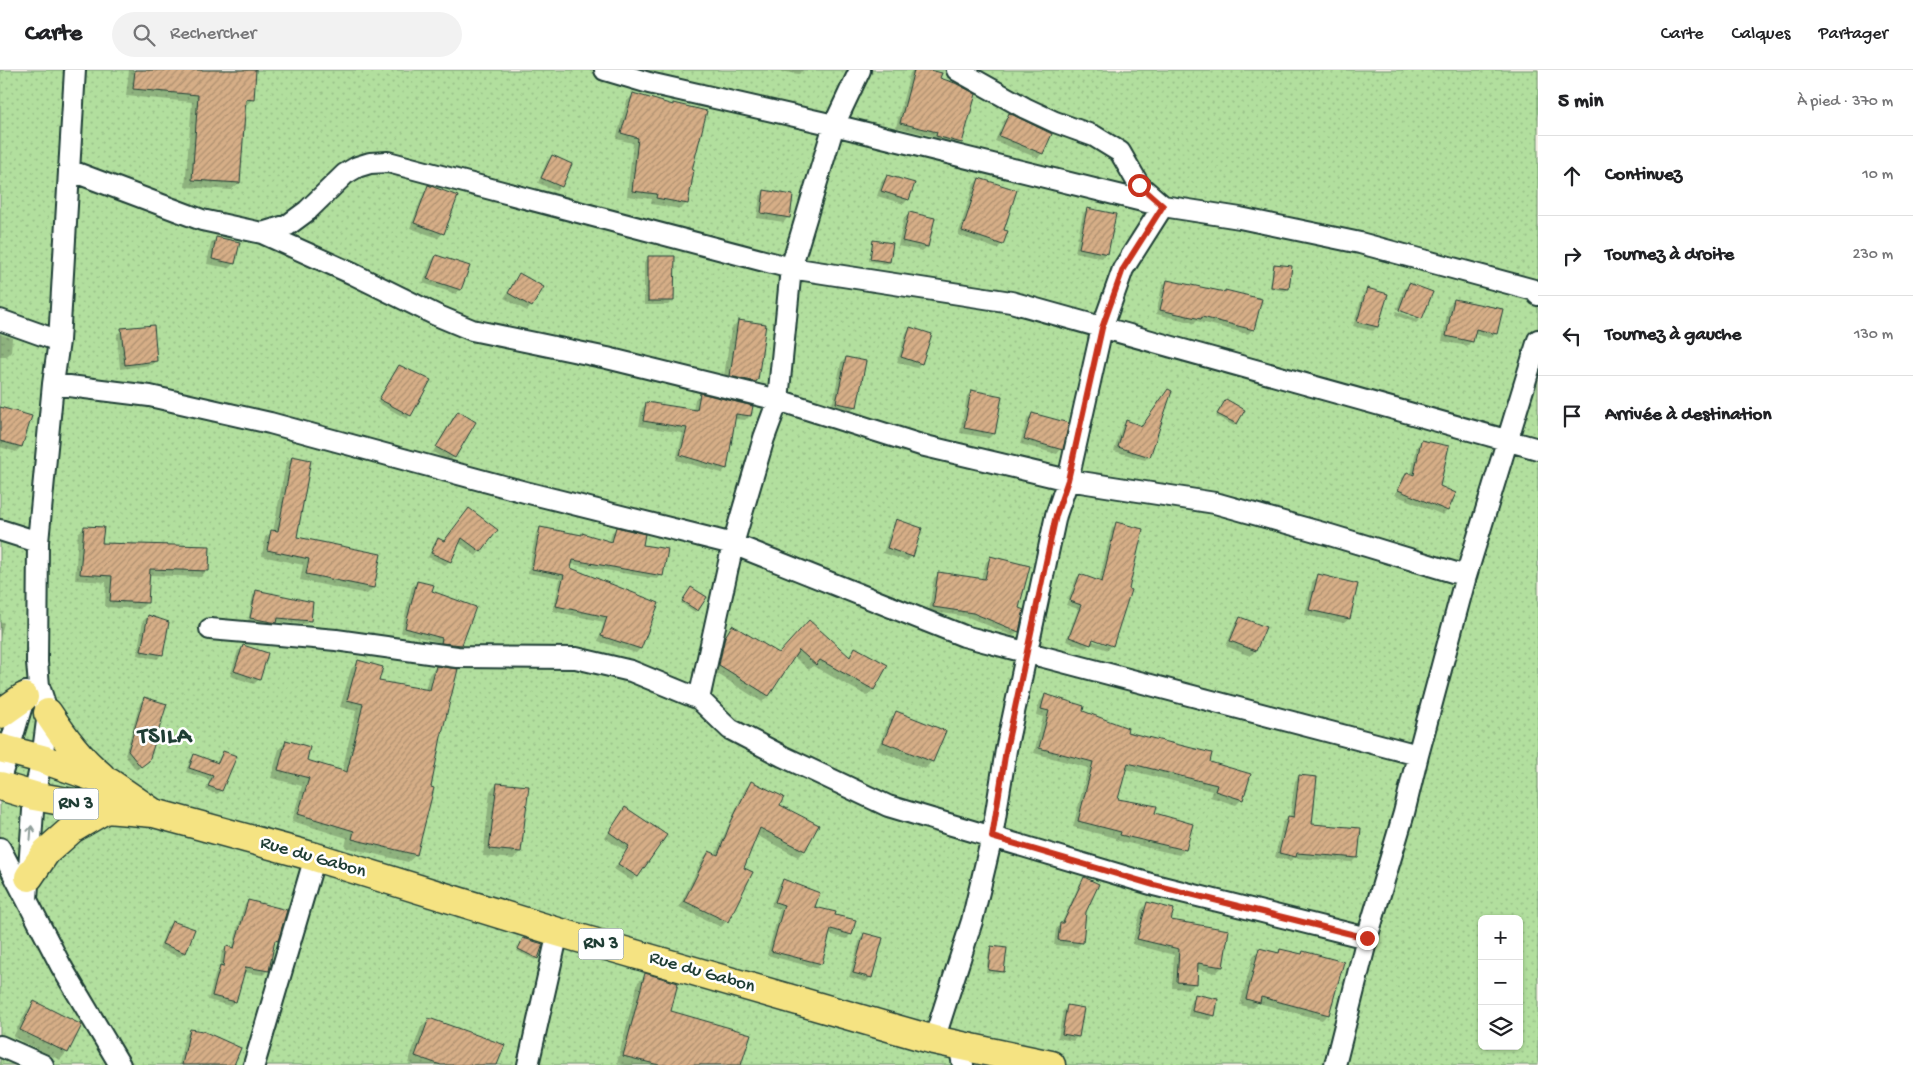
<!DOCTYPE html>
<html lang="fr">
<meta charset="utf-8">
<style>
body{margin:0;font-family:"Gochi Hand",sans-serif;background:#f2f2f2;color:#202124}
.controls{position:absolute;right:15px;bottom:15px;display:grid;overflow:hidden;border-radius:8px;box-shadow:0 1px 4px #0004}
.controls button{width:45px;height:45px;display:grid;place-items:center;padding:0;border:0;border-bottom:1px solid #e0e0e0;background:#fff;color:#202124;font:25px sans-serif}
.stop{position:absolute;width:15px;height:15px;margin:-11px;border:4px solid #c8321e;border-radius:50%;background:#fff}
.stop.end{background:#c8321e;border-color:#fff;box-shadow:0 1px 5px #0008}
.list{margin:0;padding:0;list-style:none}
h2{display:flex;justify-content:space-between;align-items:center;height:65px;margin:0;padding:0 20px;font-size:21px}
h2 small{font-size:16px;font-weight:400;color:#757577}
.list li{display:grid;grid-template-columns:32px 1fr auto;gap:15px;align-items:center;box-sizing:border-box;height:80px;padding:0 20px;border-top:1px solid #e0e0e0}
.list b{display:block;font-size:19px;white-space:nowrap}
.list em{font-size:16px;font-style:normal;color:#757577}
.icon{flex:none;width:28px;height:28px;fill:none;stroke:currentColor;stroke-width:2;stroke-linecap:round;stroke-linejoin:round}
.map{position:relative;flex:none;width:1538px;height:995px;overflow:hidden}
header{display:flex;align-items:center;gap:30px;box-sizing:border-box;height:70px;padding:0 25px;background:#fff;border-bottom:1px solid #e0e0e0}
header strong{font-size:24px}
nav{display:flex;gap:28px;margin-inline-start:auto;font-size:18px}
.search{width:350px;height:45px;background:#f2f2f2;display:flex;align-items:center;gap:12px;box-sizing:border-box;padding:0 18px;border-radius:28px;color:#757577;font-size:19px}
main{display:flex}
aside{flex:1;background:#fff}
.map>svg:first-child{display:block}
</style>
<header>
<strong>Carte</strong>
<div class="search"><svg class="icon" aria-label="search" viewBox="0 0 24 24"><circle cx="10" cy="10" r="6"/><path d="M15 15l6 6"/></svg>Rechercher</div>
<nav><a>Carte</a><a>Calques</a><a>Partager</a></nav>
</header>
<main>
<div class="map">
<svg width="1538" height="995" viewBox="0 0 1538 995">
<defs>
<pattern id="grass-dots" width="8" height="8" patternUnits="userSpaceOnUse" patternTransform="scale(1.25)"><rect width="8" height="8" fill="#b2df9e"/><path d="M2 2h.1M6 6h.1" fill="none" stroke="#99c089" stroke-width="1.8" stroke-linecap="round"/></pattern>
<pattern id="building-hatch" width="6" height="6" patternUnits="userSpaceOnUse" patternTransform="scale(1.25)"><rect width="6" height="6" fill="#d6ae87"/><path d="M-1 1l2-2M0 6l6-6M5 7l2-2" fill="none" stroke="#ad8f6f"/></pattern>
</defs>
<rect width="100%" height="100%" fill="#f7efe7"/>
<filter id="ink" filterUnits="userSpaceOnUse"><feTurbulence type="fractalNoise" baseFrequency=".02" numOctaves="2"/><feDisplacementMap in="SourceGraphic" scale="10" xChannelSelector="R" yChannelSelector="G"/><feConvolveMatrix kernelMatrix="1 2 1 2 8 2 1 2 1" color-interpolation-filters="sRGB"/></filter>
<g filter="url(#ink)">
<path fill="url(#grass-dots)" stroke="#688e69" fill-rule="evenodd" d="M0,0h1538v995h-1538zM1482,849h37v127h-37z"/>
<path fill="#0003" d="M129,0h114l10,29 -8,7 -6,77 -8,7 -46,-3 7,-85 -66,-6z
M770,0h33l-4,4z
M913,0h11l15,9 21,63 -4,5 -24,-6 1,-5 -37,-9 14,-54z
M633,25l39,11 2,-2 17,67 -4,32 -6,6 -30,-5 1,-5 -25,-3 6,-53 -17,-4 11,-38z
M1009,44l33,39 -4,5 -43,-17 10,-22z
M552,86l8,30 -4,5 -18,-8 9,-22z
M887,106l21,23 -4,5 -27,-8 5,-15z
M979,109l23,52v13l-5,5 -39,-14 16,-51z
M429,117l14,46 -5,5 -28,-10 14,-36z
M765,121l23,26 -4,5 -27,-4 3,-22z
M1087,139l19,44 -4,5 -27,-6 8,-38z
M909,144l18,33 -5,4 -24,-5 6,-28z
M216,169l18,24 -5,5 -22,-4 4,-21z
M874,172l15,20 -2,2 -18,-3 3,-17z
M436,186l24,33 -4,5 -33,-11 8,-22z
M649,187l24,43 -5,5h-24v-43z
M1275,195l13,24 -3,2 -15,-3 3,-21z
M520,205l11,31 -4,5 -23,-13z
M1167,211l57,12 29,36 -5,5 -51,-13 -2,2 -39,-9 6,-28z
M1409,214l22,9 -11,26v-2l-23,-8 7,-20z
M1367,219l10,38 -4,4 -20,-5 10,-32z
M1454,231l42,32 -4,5 -19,-4 -1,7 -5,5 -25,-5 7,-36z
M1396,241l23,9 -3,3 -21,-8z
M738,251l19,59 -9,9 -25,-6 8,-54z
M911,259l10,34 -5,5 -19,-6 9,-29z
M122,260l34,31 -5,4 -31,4 -3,-35z
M0,264l12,4 -1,14 -5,5h-6z
M846,288l10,48 -5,5 -19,-4 9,-44z
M399,296l31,15 -23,38 -30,-17z
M972,321l22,42 -5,5 -29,-5 7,-37z
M700,325l50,20 -5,5 -11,-1 -8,49 -4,5 -46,-13 7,-27 -44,-7 3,-18 5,-4 46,7 2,-12z
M1226,330l18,10 -10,16 -18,-10z
M0,338l21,39 -5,5 -16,-5z
M458,343l-4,44 -5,5 -16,-10 20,-35z
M1032,344l29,35 -4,5 -37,-10 7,-25z
M1126,352l16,5 7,29 -4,4 -31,-9 8,-25z
M1422,371l25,70 -4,4 -48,-20 7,-17 5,-5 4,2 6,-29z
M292,387l4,81 77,50 -6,6 -67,-14 3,-15 -41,-9 3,-19 8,-5 13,-69z
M896,451l16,35 -5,5 -24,-8 9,-27z
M1117,454l-5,121 -25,-9 -1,3 25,7 -3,4 -18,-6 -5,4 -19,-7 12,-32 -12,-4 10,-26 4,-4 19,7 13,-54z
M85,457l16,17 106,26 -6,7 -53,-2 -1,27 -7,7 -35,-2 1,-25 -31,-2 3,-47z
M616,458l25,18 21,29 -5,4 -86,-15 -1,4 70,81 -4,4 -38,-12 6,-19 -51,-11 7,-32 -32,-6 8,-40 4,-4 41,7 2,-2 26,8 3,-9z
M497,460l-21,26 -18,-14 -8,19 -5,4 -17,-8 6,-13 4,-4 5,2z
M991,488l27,50v23l-5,5 -45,-19 -39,-6 5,-33 5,-4 42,5 5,-17z
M1318,506l31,43 -5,4 -39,-8 8,-34z
M417,512l43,62 -4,5 -19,-2 1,-5 -37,-10 11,-45z
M689,520l8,20 -2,2 -14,-9z
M257,521l53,29 -4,4 -30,-2 -4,4 -24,-4 5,-27z
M148,546l14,38 -5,5 -20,-4 6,-34z
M1240,549l24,9 -9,23 -5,5 -24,-10 9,-22z
M0,552l4,1 -4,15z
M733,556l46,29 24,-27 45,29 8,-9 30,17 -13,25 -6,6 -54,-30 -4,4 -16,-14 -25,40 -6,6 -49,-31 6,-26z
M243,577l16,32 -5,5 -24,-8 8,-25z
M358,592l20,20 47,8 4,-15 7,-8 4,70 -24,118 -8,7 -63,-15 2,-9 -55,-17 10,-35 -31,-8 8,-29 7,-7 19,19 37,10 14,-60 -16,-4 11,-38z
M1046,625l79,38 83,30 34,36 -6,6 -26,-8 2,-6 -87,-22 -8,31 37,14 31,35 -6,6 -64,-15v-2l-42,-11 15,-59 -54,-15 9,-36 -7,-2 4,-14z
M144,629l-1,66 -7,5 -11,-15 15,-52z
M896,643l36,48 -7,8 -48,-19 12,-30z
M223,682l-2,39 -4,3 -11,-4 4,-10 -24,-8 4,-12 4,-4 22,7z
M1300,706l10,49 47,32 -5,5 -58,-4 -4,3 -15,-4 8,-35 5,-5h2l5,-36z
M751,713l27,23 26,44 -6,7 -42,-22 -13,33 -16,53 -6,6 -42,-20 24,-49 6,-6 6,3 30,-66z
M497,714l23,68 -7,7 -30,-3 7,-65z
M621,744l44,21 -33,46 -18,-12 12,-18 -21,-13z
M1085,809v33l-3,30 -5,5 -23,-2 2,-16 5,-5 19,-41z
M784,810l29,28 20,8 18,18 -5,5 -17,-5 -8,30 -5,4 -49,-13 13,-46 -9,-3 8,-21z
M248,831l29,39 -4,4 -5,26 -5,5 -20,-3 -9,30 -4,4 -22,-6 8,-28 3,-3 3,-17 4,-4 6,1 12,-43z
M1147,834l23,17 52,46 -6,6 -20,-4 -1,14 -5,6 -18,-1 2,-33 -42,-11 9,-34z
M172,852l13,30 -5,5 -21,-8 8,-22z
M864,865l7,42 -5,5 -17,-5 11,-38z
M522,871l15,17 -2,2 -18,-9z
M991,877l12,24 -2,2 -15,-1 3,-23z
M1260,879l16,5 4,-4 48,64 -6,6 -64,-17 -5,5 -13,-3 13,-49z
M646,905l23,36 71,54h-115l-8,-2 21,-81z
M1196,926l18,19 -5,5 -21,-4 3,-16z
M34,933l33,49 -7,8 -47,-23 14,-27z
M1068,936l10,30 -5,5 -15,-3 5,-27z
M429,949l67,46h-83l-5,-2 13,-36z
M190,960l43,35h-54l6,-30z"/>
<path fill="url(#building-hatch)" stroke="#1f3d34" d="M135,0h121l-2,30 -8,-1 -6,84 -48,-3 6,-85 -65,-6z
M914,0h16l12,3 -2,5 15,5 21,11 -14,49 -26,-7 1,-4 -37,-9z
M633,23l40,12v-2l34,8 -15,59h2l-6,34 -32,-6 1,-4 -25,-3 6,-53 -17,-5z
M1009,43l43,21 -9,20 -44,-18z
M552,85l20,9 -10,23 -21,-9z
M887,105l28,8 -6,17 -28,-9z
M979,108l38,12 -13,40 4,1 -5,14 -41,-14z
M428,115l30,11 -14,38 -30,-11z
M764,120l29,5 -3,23 -29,-5z
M1087,138l29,6 -8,40 -29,-6z
M909,142l26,6 -7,29 -26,-6z
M216,167l24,5 -5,22 -23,-5z
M873,170l20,3 -3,19 -20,-3z
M436,185l34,11 -9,24 -34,-11z
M648,186h27l-1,45h-26z
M1274,194l18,2 -3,23 -18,-2z
M519,203l25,14 -12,20 -24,-14z
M1167,210l58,12v-2l37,9 -8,31 -52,-13 -1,2 -41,-9z
M1409,213l24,9 -11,27 -23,-9z
M1367,218l21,6 -10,33 -21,-5z
M1454,229l49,10 -6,25 -21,-5 -3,13 -27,-6z
M738,250l28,4 -8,56h-1l-1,2 -26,-6z
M154,255l3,36 -32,4 -4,-37z
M910,257l22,7 -10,30 -21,-7z
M846,287l20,4 -9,46 -21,-4z
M399,295l32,15 -20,36 -32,-17z
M1168,319l4,2 -22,66 -32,-10 8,-27 16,6z
M971,320l31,6 -7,38 -31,-6z
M700,323l53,13 -2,10 -15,-2 -9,55 -47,-14 7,-27 -44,-7 3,-19 51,8z
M1226,329l19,11 -8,14 -20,-10z
M0,337l32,9 -10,31 -22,-6z
M458,341l18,11 -21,36 -19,-11z
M1032,343l37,10 -6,27 -39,-11z
M1421,370l28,6 -9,40 16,7 -8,18 -50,-21 9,-18 7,3z
M292,386l19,4 -14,77 84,17 -7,34 -68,-14 3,-15 -42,-9 4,-20 7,1z
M469,438l29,22 -17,22 -19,-14 -11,24 -20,-9 7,-15 6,3z
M896,449l26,9 -9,29 -26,-9z
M1116,452l27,7 -14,60 2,1 -18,56 -20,-7 -2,6 -22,-8 12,-32 -11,-4 10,-27 22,8z
M84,456l20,1 -2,16 108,3 -1,25 -59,-2 -2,34 -38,-2 2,-25 -32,-2z
M540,457l42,8v-2l30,9 4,-15 29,7 -2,11 25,4 -5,27 -90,-16 -2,8 88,35 -18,46 -40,-13 6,-19 -51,-11 8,-31 -32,-6z
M990,486l40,10 -11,42 5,2 -5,22 -46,-19 -40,-6 5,-35 47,7z
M1318,504l40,10 -8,35 -41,-9z
M417,511l17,4 -2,6 44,16 -14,38 -21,-2 1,-5 -37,-10z
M691,517l16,10 -9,14 -16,-10z
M256,520l57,12 -2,19 -33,-3 -1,5 -27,-5z
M148,545l21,7 -6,33 -22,-4z
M1240,547l26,10 -10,24 -26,-10z
M809,550l41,37 5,-10 33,18 -14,25 -54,-30 -4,5 -17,-15 -30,46 -50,-31 6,-28 7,-12 47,28z
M243,575l25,8 -8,27 -26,-9z
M358,590l25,7 -4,14 51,9 6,-24 22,3 -17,68 -10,50 3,1 -17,67 -65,-16 2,-8 -56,-17 11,-36 -31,-8 8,-30 24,7 -3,13 40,12 16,-68 -16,-4z
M1045,624l39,12 -1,5 45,17 -1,4 85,21 -2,9 41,12 -8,26 -28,-9 2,-6 -89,-22 -10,36 39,7 -2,7 38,11 -7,26 -66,-15 1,-3 -43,-11 15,-59 -54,-14 10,-37 -8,-2z
M144,627l23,7 -18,57 -8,6 -13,-16z
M896,641l50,20 -13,31 -50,-20z
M223,681l14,5 -15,35 -14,-5 5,-10 -24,-8 5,-14 24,9z
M1299,705l18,2 -5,47 49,4 -3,30 -61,-5 -1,4 -17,-4 9,-37 6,1z
M751,711l33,16 -4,8 39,20 -14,26 -45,-23 -16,40 9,4 -25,50 -44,-21 25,-50 9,4 13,-33z
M497,713l32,3 -8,66 -32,-3z
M625,737l42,28 -29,42 -20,-13 11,-18 -20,-14z
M1084,807l15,7 -13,28 -3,31 -25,-3 2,-17h3z
M783,809l37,14 -5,14 21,5 -1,3 21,5 -4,15 -21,-6 -9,35 -51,-13 13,-46 -9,-3z
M248,830l39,10 -9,31 -3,-1 -6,31 -23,-4 -10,35 -24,-6 8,-30 3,1 3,-21 8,2z
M1147,832l27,7 -3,11 58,10 -6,37 -25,-4 -1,21 -20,-2 2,-33 -42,-10z
M172,851l23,8 -9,24 -24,-9z
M864,863l19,5 -11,40 -19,-5z
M523,868l20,6 -5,15 -20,-10z
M991,876l16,2 -3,24 -16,-2z
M1259,878l20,5 1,-4 22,5 1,-3 41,11 -15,53 -68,-18 -1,6 -14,-4z
M645,903l33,10 -7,28 80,23 -10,31h-82l-36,-9z
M1195,924l23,5 -3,17 -23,-5z
M34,931l48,24 -14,28 -48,-23z
M1067,935l17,3 -5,29 -17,-3z
M429,948l76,27 -8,20h-56l-26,-9z
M190,959l13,2 38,17 -7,17h-52z"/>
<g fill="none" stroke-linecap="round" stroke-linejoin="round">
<defs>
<path id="street" d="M605,0l44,13 185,42 329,81 77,12 120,25 174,47 4,5
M69,100l133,50 60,13 26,-8 19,-14 38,-37 12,-7 13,-4 18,-1 403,106 220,34 527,147
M262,163l91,41 83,41 36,15 135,28 171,42 143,45 147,35 147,23 115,32 136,41
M0,250l59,21
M53,314l97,12 120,27 255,69 208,52 231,92 454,119
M0,460l38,12
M210,559l126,11 121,17 119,1 55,13 68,28 31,30 52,27 106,50 266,79 213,53
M699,629l34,-155 31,-106 14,-38 13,-132 43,-143 26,-55
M0,709l26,-87
M0,778l61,118 59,99
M27,829l7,-103 8,-37 6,-46 -9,-27 -2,-24 1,-120 15,-158 6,-43 16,-271
M934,970l38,-119 20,-84 14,-87 50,-235 12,-35 34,-152 21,-59 40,-63 -24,-21 -19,-33 -26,-16 -39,-14 -30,-14 -68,-38
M959,975l4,20
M0,976l43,19
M254,995l61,-208
M528,995l30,-133
M1335,995l32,-127 37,-125 14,-58 48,-179 72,-236"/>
<path id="highway" d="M48,643c16,24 31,45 53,63
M0,644l24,-17
M0,678l42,11 68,24 42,29
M0,716l34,10 72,13 48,4 161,44 243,75 376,108 117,25
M29,807l17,-25 26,-23 34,-20"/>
</defs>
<use href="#street" stroke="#1f3d34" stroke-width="24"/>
<use href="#highway" stroke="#1f3d34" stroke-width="31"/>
<use href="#street" stroke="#fff" stroke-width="20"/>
<use href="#highway" stroke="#f5e382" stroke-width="28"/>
</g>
<defs><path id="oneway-shaft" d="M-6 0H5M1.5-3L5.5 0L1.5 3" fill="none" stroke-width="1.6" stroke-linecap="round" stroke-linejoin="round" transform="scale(1.25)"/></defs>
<use stroke="#8f9e9a" href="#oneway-shaft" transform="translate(31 763) rotate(-86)"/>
</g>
<g fill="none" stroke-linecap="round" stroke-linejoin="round" filter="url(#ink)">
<path stroke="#c8321e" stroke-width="6" d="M1139,115l24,21 -40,63 -21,59 -34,152 -12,35 -50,235 -14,87 162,48 213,53"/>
</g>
<g text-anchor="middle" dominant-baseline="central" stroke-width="5" stroke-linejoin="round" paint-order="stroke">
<g fill="#fff" stroke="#627771" stroke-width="1">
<rect x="53.5" y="718.5" width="45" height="31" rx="4"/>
<rect x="578.5" y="858.5" width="45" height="31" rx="4"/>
</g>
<g font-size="18" font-weight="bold" fill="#1f3d34">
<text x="76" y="734">RN 3</text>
<text x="601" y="874">RN 3</text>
</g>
<g font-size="19" fill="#1f3d34" stroke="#fff">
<text transform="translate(313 788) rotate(16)">Rue du Gabon</text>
<text transform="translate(702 903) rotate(16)">Rue du Gabon</text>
</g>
<g font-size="24" font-weight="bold" letter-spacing="1" fill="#1f3d34" stroke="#fff">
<text x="165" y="667">TSILA</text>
</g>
</g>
</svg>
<div class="controls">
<button>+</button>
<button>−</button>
<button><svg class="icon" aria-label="layers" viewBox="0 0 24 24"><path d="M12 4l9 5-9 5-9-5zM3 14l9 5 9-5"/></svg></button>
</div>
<div class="stop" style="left:1139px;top:115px"></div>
<div class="stop end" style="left:1367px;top:868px"></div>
</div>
<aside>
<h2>5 min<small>À pied · 370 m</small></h2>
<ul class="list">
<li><svg class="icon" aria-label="ahead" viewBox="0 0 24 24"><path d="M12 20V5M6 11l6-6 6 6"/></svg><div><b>Continuez</b></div><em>10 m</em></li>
<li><svg class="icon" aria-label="right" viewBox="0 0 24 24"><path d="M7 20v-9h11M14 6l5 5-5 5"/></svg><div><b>Tournez à droite</b></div><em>230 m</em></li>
<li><svg class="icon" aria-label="left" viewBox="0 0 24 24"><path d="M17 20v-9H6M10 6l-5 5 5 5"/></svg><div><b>Tournez à gauche</b></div><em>130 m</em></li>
<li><svg class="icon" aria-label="arrive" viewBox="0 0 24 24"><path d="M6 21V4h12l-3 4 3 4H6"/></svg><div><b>Arrivée à destination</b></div></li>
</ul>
</aside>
</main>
